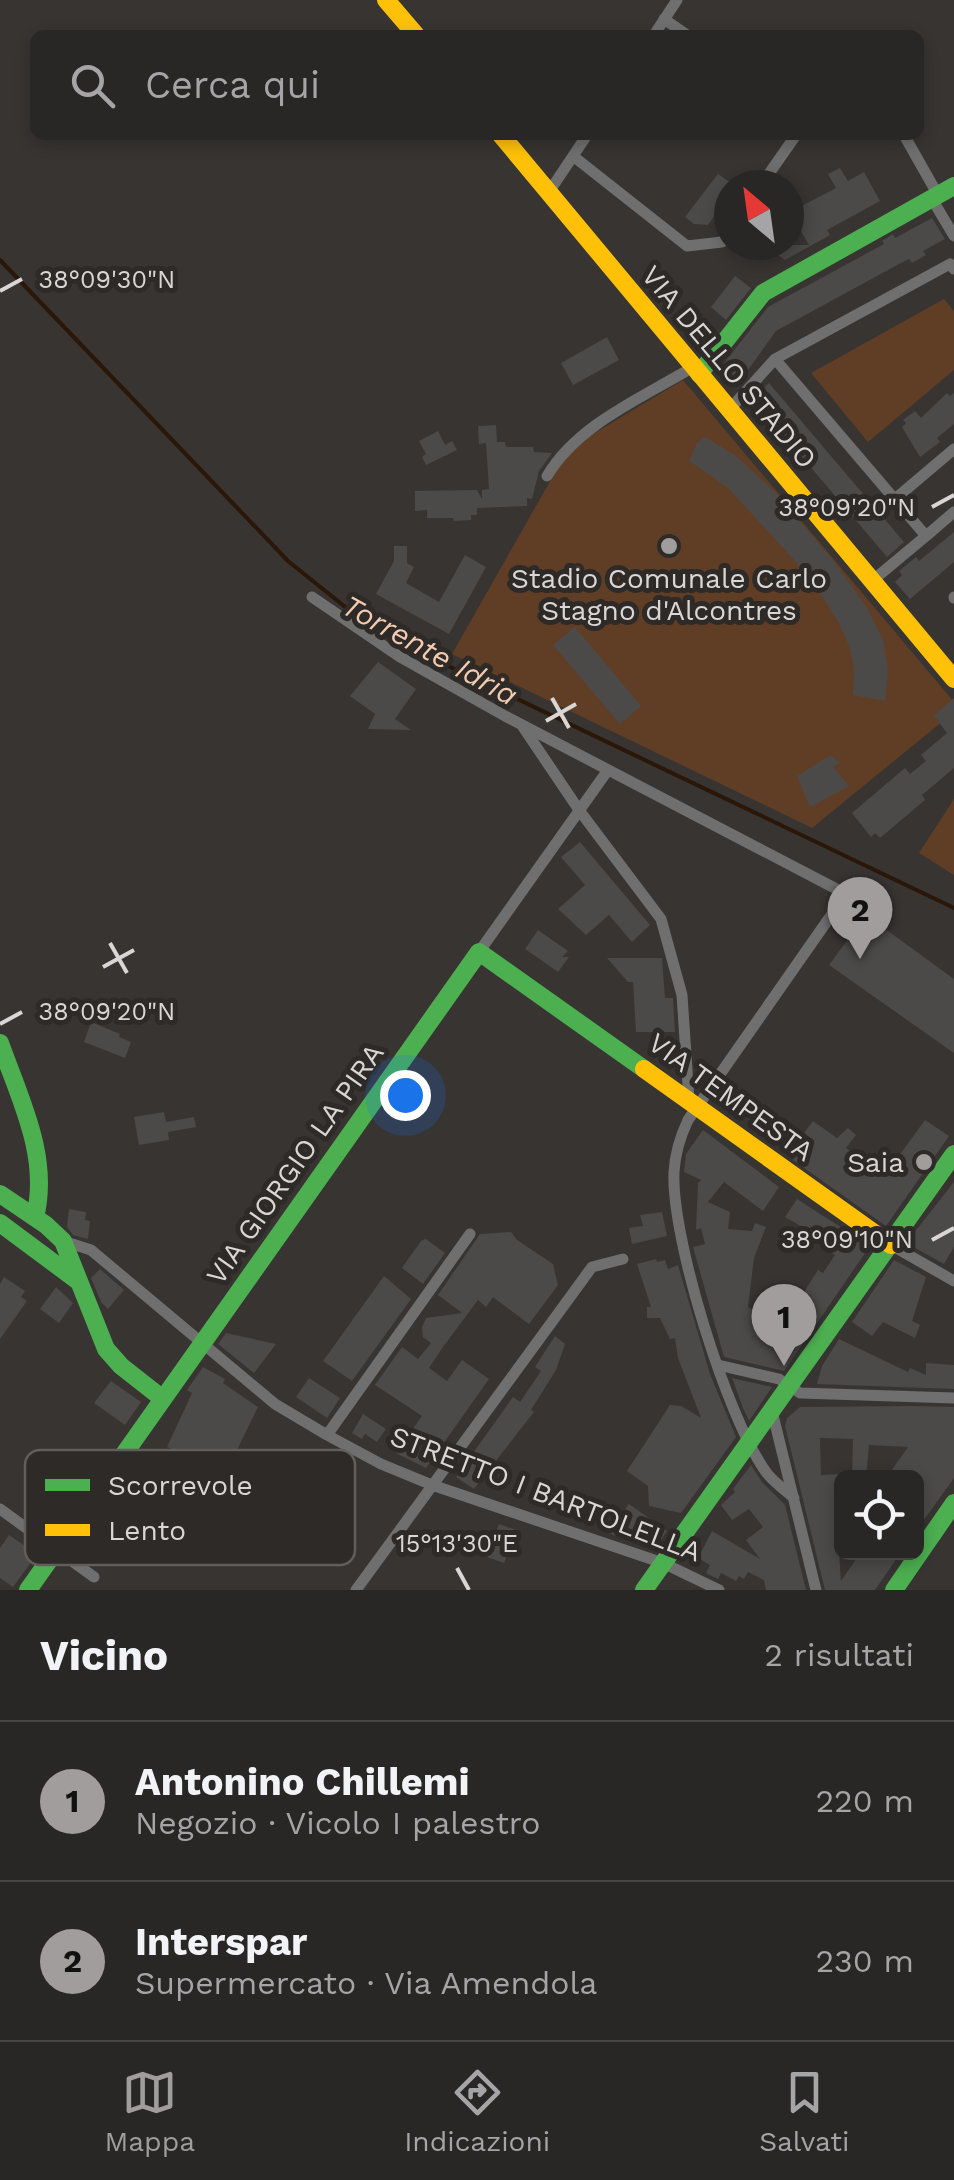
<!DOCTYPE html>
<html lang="it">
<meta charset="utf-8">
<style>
body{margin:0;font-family:"Work Sans",sans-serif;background:#312f2e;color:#f1f3f6}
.controls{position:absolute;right:30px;bottom:30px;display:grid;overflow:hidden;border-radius:15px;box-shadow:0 5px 15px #0003}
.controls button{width:90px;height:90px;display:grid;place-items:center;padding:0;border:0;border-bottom:2px solid #454443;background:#292726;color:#f1f3f6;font:50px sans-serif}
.compass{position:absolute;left:714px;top:170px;width:90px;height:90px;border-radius:50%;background:#292726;box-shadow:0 5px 15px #0003;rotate:331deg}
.you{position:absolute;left:405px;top:1095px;width:35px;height:35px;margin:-25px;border:8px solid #fff;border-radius:50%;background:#1a73e8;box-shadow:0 0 0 15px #1a73e833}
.badge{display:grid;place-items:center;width:65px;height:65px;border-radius:50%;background:#a09d9c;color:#111;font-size:32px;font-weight:700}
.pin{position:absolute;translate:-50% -82px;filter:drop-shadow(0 2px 5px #0008)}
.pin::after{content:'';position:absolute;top:52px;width:35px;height:30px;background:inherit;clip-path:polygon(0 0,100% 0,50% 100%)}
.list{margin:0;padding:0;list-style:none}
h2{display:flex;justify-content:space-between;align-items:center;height:130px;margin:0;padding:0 40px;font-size:42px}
h2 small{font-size:32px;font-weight:400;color:#a5a5a7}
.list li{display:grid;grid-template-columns:65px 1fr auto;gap:30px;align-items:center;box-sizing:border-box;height:160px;padding:0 40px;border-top:2px solid #454443}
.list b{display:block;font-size:38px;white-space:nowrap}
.list p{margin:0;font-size:32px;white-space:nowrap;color:#a5a5a7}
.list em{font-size:32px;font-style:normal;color:#a5a5a7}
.icon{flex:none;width:55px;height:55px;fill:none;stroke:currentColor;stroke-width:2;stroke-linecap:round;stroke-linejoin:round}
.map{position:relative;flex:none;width:954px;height:1590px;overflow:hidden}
.search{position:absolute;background:#292726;box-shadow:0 5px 15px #0003;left:30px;right:30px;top:30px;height:110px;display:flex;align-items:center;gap:25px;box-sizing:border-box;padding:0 35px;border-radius:15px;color:#a5a5a7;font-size:38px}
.sheet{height:450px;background:#292726}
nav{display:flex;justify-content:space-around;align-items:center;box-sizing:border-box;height:140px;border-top:2px solid #454443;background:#292726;font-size:28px;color:#a5a5a7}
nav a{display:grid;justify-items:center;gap:5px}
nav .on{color:#a09d9c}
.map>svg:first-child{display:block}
</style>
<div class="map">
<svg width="954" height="1590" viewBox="0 0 954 1590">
<rect width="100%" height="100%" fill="#373432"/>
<path fill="#603e25" d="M944,299l10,12v59l-86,72 -57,-69z
M683,380l271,322v10l-142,116 -360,-174 105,-185 26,-29z
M954,799v76l-35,-22z"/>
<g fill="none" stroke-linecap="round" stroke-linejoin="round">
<path stroke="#2a1708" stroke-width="4" d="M0,260l288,301 56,45 98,57 512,245"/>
</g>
<path fill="#4c4a48" d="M840,168l8,13 16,-9 16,29 -53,29 3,5 -45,25 -20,-15h44l-19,-33 46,-24 -8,-14z
M718,174l16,11h-5v10l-21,30 -14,-1 -9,-7z
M932,218l13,21 -22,12 3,4 -14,8 -3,-4 -10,5 -123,67 -38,53 -20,-13 50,-64 116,-63 -2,-3 11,-7 2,4z
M735,276l16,12 -25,32 -15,-13z
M607,337l12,23 -46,25 -12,-22z
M769,383l135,159 -17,15 -135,-159z
M947,393l3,3 4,-3v31l-17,14 3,4 -20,15 -18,-30 4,-4 -3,-3 12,-9 6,7z
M496,425l1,17h8l1,5h27l1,5 18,1 -13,18 -7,28 -5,-1v8l-50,2v7h-6v5l-17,1 -1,-3h-26v-8l-12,1v-20l62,-1 5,9v-9l7,-1 -3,-46 -7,1 -1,-18z
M438,431l7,14 7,-4 5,9 -31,15 -4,-8 4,-3 -7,-13z
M705,437l31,19 39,36 60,71 32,45 16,32 5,30 -3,31 -32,-6 1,-25 -4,-22 -11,-25 -15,-24 -34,-44 -63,-68 -38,-26 8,-18z
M954,532v30l-44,37 -15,-17 7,-7 -3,-4 17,-14 3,4z
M394,546h13v17l7,4 -8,16 33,19 26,-47 21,12 -37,67 -73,-40 18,-33z
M575,627l66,79 -21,18 -67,-79z
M378,662l38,27 -21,30 16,11 -43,-1 7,-15 -25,-18z
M954,698v70l-32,27 3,5 -45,38 -5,-5 -4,4 -19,-24 53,-45 5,6 16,-13 -5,-6 26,-22 -13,-17z
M831,755l8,8 -6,4 16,19 -39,21 -13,-31z
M580,842l70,83 -18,17 -23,-27 -23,20 -28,-26 27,-24 -24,-28z
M866,915l88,64v74l-125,-88z
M538,930l30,21 -6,6h7l-11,15 -33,-23z
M607,958h55l3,40h8l2,34h-39l-3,-50h-5z
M91,1022l29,12 -1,3 12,5 -6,16 -41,-16z
M164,1112l2,10 28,-5 2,10 -28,5 1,8 -30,5 -5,-28z
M925,1120l24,16 -63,90 -93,-66 16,-23 -5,-4 9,-12 24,17 11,-10 8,7 -10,13 39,27z
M703,1130l76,57 -16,24 -39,-29 -16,20 22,10 -2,17 24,2 3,-8 11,4 -12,31 -6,49 17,9 -7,12 37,23 -10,-26 4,-10 -8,-5 5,-11 9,5 4,-4 19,-30 5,3 12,-18 -5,-3 4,-7 -49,-28 12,-18 73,47 -86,125 -60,-14 -31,-110 12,-3 -4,-16 -5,2 2,-47 3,-3 -17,-8 2,-18z
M954,1182v65l-10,17 -38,-21z
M69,1209l17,3 -1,8 5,1 -2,18 -15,-4 -6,-8z
M662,1212l5,24 -35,8 -3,-16 14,-2 -3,-11z
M511,1232l6,8 36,24 5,21 -29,39 -36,-27 -7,10 -8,-7 -35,47 -14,21 18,13 15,-21 27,19 -63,89 -30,-15 26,-37 -47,-31 27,-38 16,12 13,-16 -8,-6 -1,-10 4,-9 36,-5 -24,-18 42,-61z
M426,1239l19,14 -22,31 -21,-16 19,-27z
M656,1259l1,3 8,-2 3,9 10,-4 32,109 26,63 -55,76 -32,-7 -1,-20 -21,-15 43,-66 11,1 20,12 -23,-60 -3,-20 -5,1 -10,-21h-13v-11h4l-14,-43z
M894,1260l32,17 -14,44 8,4 -5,13 -32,-16 -11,14 -20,-14z
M100,1269l24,21 -16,19 -7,-7 -10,-24z
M384,1276l27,23 -59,82 -29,-20z
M4,1277l21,14 -4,6 6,4 -27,38v-55z
M56,1287l17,16 -14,20 -19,-14z
M226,1333l50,11 -22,29 -36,-29z
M555,1336l10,8 -9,26 -25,40 3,2 -60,77 -18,-12 57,-80 7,5 21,-31 -6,-4z
M839,1339l69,33 2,-4 16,7v-12l28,2v24l-137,-5 5,-18z
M203,1367l22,12 -2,4 35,24 -40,82 -20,-8 7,-17 -38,-17 25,-54 -5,-3z
M309,1378l31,20 -13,20 -31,-21z
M732,1378l40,9 -23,34 -6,-13z
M111,1381l30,21 -16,23 -31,-22z
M911,1406l43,1v71l-38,53v-53h-15l-10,-7 17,-24 -39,-2 -3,33h-14l1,-39 -33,-1 1,37 21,-1v65h-4l3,42 20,-29h40l-26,38h-50l-40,-164 2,-8 13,-11z
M363,1414l23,15 -9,13 -12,-8 -3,5 -10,-6z
M751,1465l11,17 23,23 21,85h-40l-2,-10 -16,-8 -4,7 -5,-3 -3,5 -15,-8 -3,6 -12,-6 4,-8 -12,-7 14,-27 48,28 -14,-19 17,-13 -14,-18 -17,11 -11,-15 14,-13 -2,-3z
M629,1504l38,27 -13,19 -46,-17z
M499,1524l17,6 -12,33 -17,-6z
M9,1535l28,19 -24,33 -13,-9v-30z"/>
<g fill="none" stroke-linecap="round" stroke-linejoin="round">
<path stroke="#6f6f6f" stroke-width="11" d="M664,19l23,16
M654,35l23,-35
M904,135l34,60
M573,156l114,90 35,-4 7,-11
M761,185l35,-50
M549,192l38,-57
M932,199l22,37
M954,269l-4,-5 -175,95 151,177 28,-24
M729,410l46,-51
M547,476c31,-52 95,-78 146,-109
M895,499l59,-50
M872,581l54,-45
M312,597l88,60 105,59 341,178 -158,226c-8,17 -13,33 -14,52 -3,66 53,246 92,300 7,10 19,18 28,26
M954,597v1
M523,727l56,83 82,109 21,76 7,105
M479,952l129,-182
M63,1241l28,9 184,154 52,31 54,29 51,21 231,78 56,27
M891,1245l63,36
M718,1365l61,14 21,14 154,5
M772,1411l44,179
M327,1435l143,-201
M0,1509l94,68
M356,1590l236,-323 31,-8"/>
<path stroke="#4caf50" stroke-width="18" d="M699,374l64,-81 191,-107
M0,1043c20,56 50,114 35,174
M0,1194l46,31 17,16 43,108 15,17 42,33
M0,1223l78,58
M28,1590l451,-638 165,117
M644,1590l310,-436
M894,1590l60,-87"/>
<path stroke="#ffc107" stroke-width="18" d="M386,0l30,35
M501,135l453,544
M644,1069l247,176"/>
</g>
<path fill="none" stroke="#d9d6d5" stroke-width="4" d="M0,291l22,-12M932,507l22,-12M552,698l17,30M546,721l30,-17M110,943l17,30M103,967l31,-17M0,1024l22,-12M932,1240l22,-12M457,1568l12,22"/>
<g fill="#a09d9c" stroke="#2e2a27" stroke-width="4">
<circle cx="669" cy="546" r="10"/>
<circle cx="924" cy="1162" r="10"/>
</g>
<g text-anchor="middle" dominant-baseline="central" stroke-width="10" stroke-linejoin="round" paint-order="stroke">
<g font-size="28" fill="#d9d6d5" stroke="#2e2a27">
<text transform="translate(729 367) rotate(50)">VIA DELLO STADIO</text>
<text transform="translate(731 1097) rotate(36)">VIA TEMPESTA</text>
<text transform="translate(295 1164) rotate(-55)">VIA GIORGIO LA PIRA</text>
<text transform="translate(546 1494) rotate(21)">STRETTO I BARTOLELLA</text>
</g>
<g font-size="28" fill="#d9d6d5" stroke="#2e2a27">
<text x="669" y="578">Stadio Comunale Carlo<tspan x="669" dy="32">Stagno d'Alcontres</tspan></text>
<text x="904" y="1162" text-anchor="end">Saia</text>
</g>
<g font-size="30" font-style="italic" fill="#f2cbb1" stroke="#2e2a27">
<text transform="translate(430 650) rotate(29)">Torrente Idria</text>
</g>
</g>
<rect x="25" y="1450" width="330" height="115" rx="15" fill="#2e2a27" stroke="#615e5b" stroke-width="2.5"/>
<rect x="45" y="1479" width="45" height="12" fill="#4caf50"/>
<rect x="45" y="1524" width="45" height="12" fill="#ffc107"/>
<g font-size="28" fill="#d9d6d5">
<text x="108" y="1495">Scorrevole</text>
<text x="108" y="1540">Lento</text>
</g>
<g font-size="25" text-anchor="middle" fill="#d9d6d5" stroke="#2e2a27" stroke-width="10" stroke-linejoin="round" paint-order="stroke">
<text x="107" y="288">38°09'30"N</text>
<text x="847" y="516">38°09'20"N</text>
<text x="107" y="1020">38°09'20"N</text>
<text x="847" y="1248">38°09'10"N</text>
<text x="457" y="1552">15°13'30"E</text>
</g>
</svg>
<div class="controls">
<button><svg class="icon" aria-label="locate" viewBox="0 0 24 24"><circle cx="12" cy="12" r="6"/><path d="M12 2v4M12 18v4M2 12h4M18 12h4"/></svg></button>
</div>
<svg class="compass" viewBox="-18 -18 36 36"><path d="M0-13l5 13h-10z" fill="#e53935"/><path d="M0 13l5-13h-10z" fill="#a5a5a7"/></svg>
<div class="you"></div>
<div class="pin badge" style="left:784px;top:1366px">1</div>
<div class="pin badge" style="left:860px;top:959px">2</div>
<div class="search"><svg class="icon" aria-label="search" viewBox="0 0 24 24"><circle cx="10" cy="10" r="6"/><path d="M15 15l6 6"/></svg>Cerca qui</div>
</div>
<section class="sheet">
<h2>Vicino<small>2 risultati</small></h2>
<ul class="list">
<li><span class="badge">1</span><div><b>Antonino Chillemi</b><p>Negozio · Vicolo I palestro</p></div><em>220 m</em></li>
<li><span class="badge">2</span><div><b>Interspar</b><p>Supermercato · Via Amendola</p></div><em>230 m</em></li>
</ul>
</section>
<nav>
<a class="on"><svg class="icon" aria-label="map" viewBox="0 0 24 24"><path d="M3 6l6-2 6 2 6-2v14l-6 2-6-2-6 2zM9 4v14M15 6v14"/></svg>Mappa</a>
<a><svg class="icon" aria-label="directions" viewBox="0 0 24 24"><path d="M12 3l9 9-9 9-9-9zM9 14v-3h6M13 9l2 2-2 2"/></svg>Indicazioni</a>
<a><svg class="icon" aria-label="saved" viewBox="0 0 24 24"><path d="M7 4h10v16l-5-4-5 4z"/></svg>Salvati</a>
</nav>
